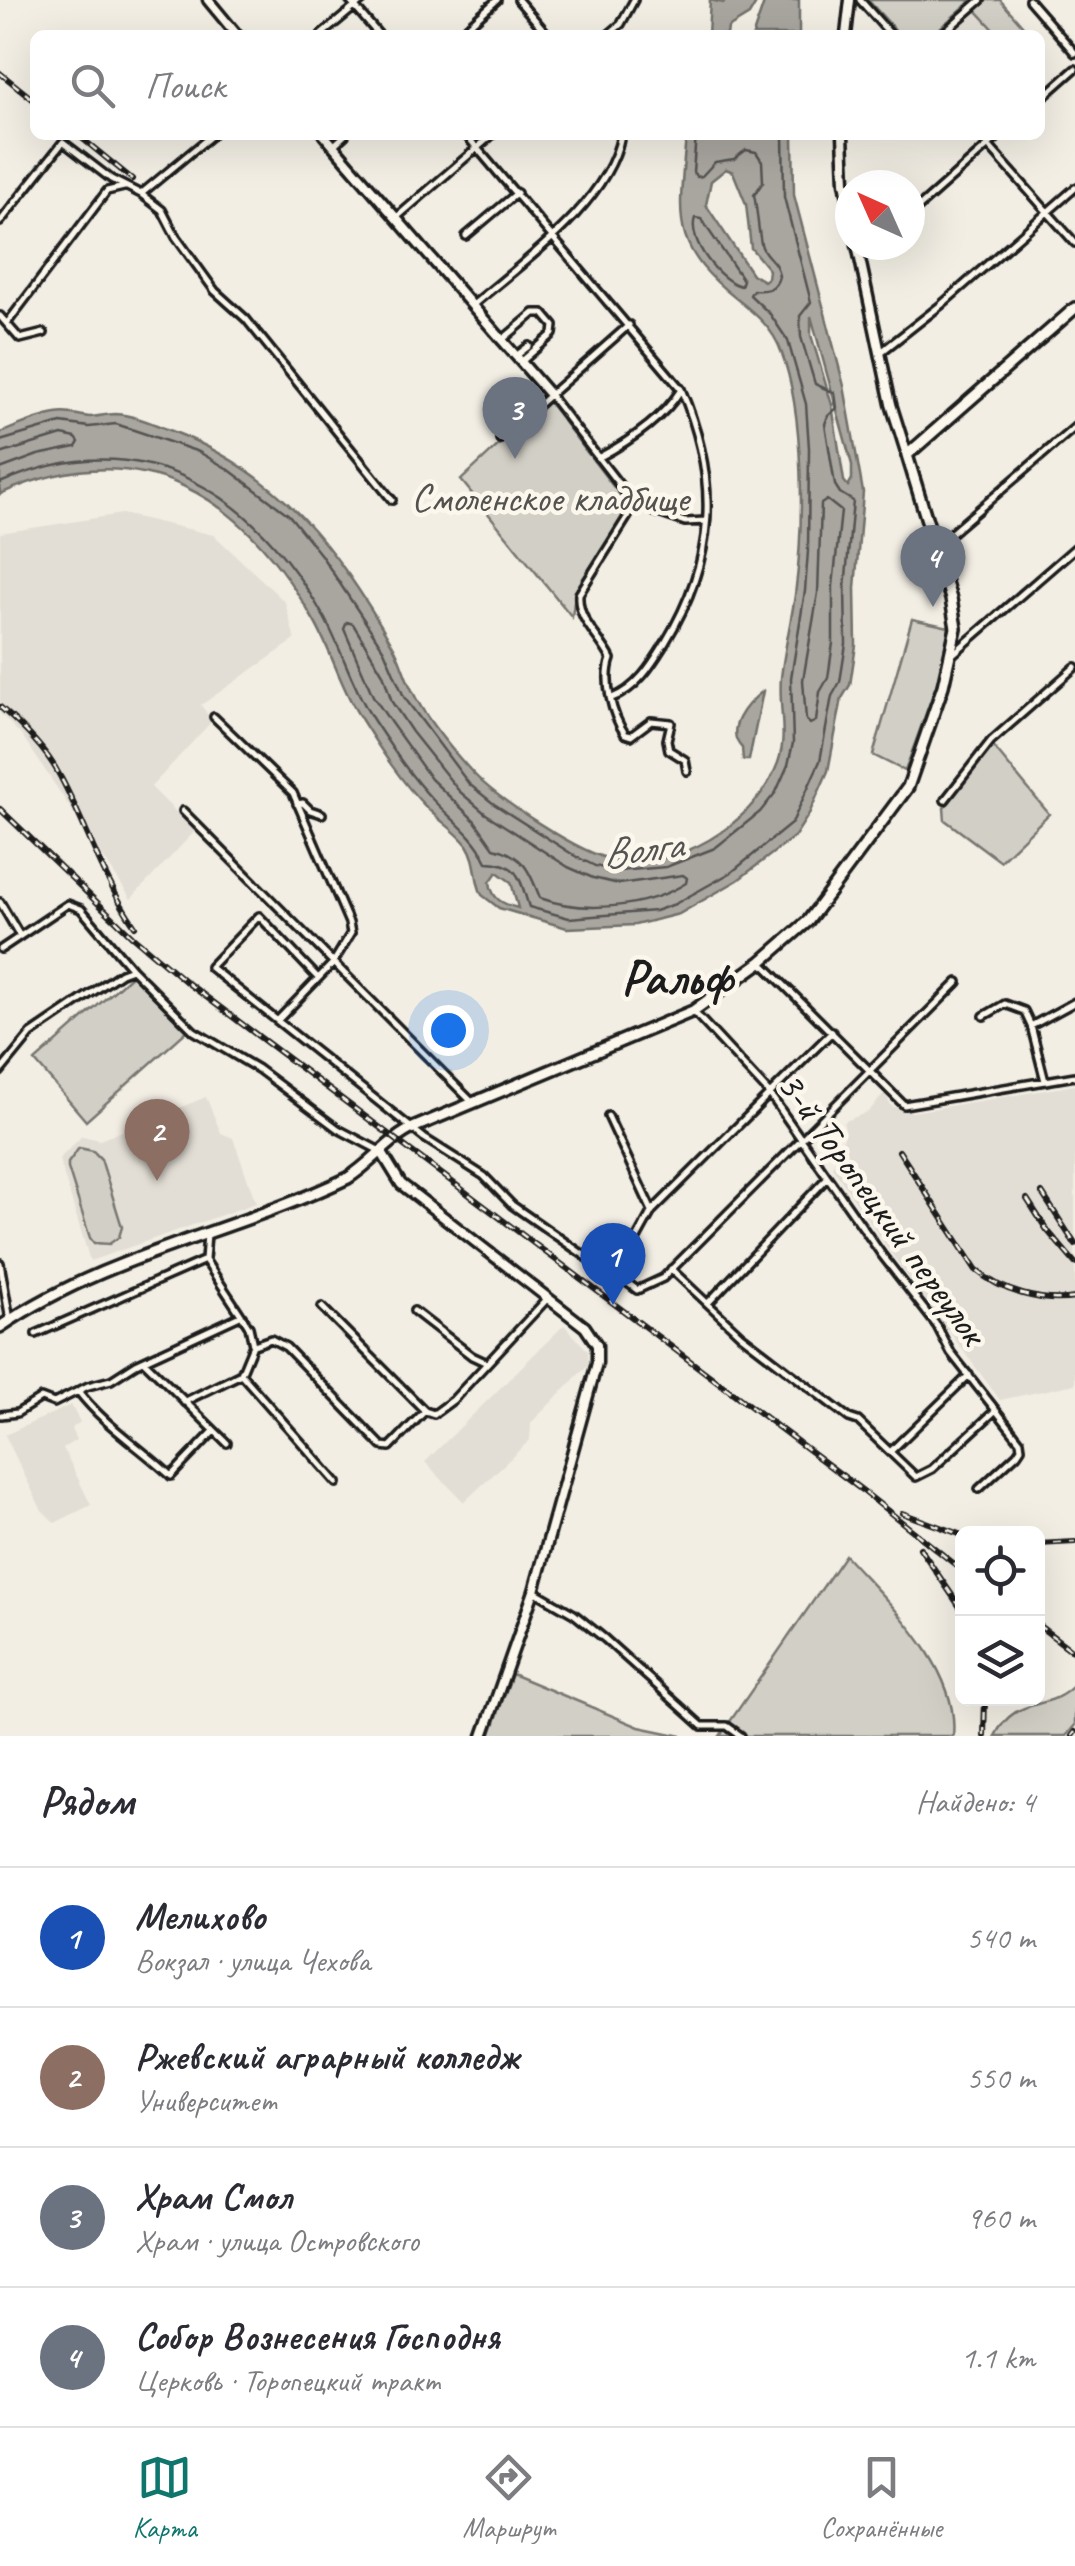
<!DOCTYPE html>
<html lang="ru">
<meta charset="utf-8">
<style>
body{margin:0;font-family:Caveat,sans-serif;background:#f2f2f3;color:#2b2b33}
.controls{position:absolute;right:30px;bottom:30px;display:grid;overflow:hidden;border-radius:15px;box-shadow:0 10px 40px #0002}
.controls button{width:90px;height:90px;display:grid;place-items:center;padding:0;border:0;border-bottom:2px solid #e1e1e2;background:#fff;color:#2b2b33;font:50px sans-serif}
.compass{position:absolute;left:835px;top:170px;width:90px;height:90px;border-radius:50%;background:#fff;box-shadow:0 10px 40px #0002;rotate:315deg}
.you{position:absolute;left:448px;top:1030px;width:35px;height:35px;margin:-25px;border:8px solid #fff;border-radius:50%;background:#1a73e8;box-shadow:0 0 0 15px #1a73e833}
.badge{display:grid;place-items:center;width:65px;height:65px;border-radius:50%;background:#0f766e;color:#fff;font-size:32px;font-weight:700}
.pin{position:absolute;translate:-50% -82px;filter:drop-shadow(0 2px 5px #0008)}
.pin::after{content:'';position:absolute;top:52px;width:35px;height:30px;background:inherit;clip-path:polygon(0 0,100% 0,50% 100%)}
.list{margin:0;padding:0;list-style:none}
h2{display:flex;justify-content:space-between;align-items:center;height:130px;margin:0;padding:0 40px;font-size:42px}
h2 small{font-size:32px;font-weight:400;color:#7c7c81}
.list li{display:grid;grid-template-columns:65px 1fr auto;gap:30px;align-items:center;box-sizing:border-box;height:140px;padding:0 40px;border-top:2px solid #e1e1e2}
.list b{display:block;font-size:38px;white-space:nowrap}
.list p{margin:0;font-size:32px;white-space:nowrap;color:#7c7c81}
.list em{font-size:32px;font-style:normal;color:#7c7c81}
.icon{flex:none;width:55px;height:55px;fill:none;stroke:currentColor;stroke-width:2;stroke-linecap:round;stroke-linejoin:round}
.map{position:relative;flex:none;width:1075px;height:1736px;overflow:hidden}
.search{position:absolute;background:#fff;box-shadow:0 10px 40px #0002;left:30px;right:30px;top:30px;height:110px;display:flex;align-items:center;gap:25px;box-sizing:border-box;padding:0 35px;border-radius:15px;color:#7c7c81;font-size:38px}
.sheet{height:690px;background:#fff}
nav{display:flex;justify-content:space-around;align-items:center;box-sizing:border-box;height:140px;border-top:2px solid #e1e1e2;background:#fff;font-size:28px;color:#7c7c81}
nav a{display:grid;justify-items:center;gap:5px}
nav .on{color:#0f766e}
.map>svg:first-child{display:block}
</style>
<div class="map">
<svg width="1075" height="1736" viewBox="0 0 1075 1736">
<rect width="100%" height="100%" fill="#f2eee4"/>
<filter id="ink" filterUnits="userSpaceOnUse"><feTurbulence type="fractalNoise" baseFrequency=".01" numOctaves="2"/><feDisplacementMap in="SourceGraphic" scale="20" xChannelSelector="R" yChannelSelector="G"/><feConvolveMatrix kernelMatrix="1 2 1 2 8 2 1 2 1" color-interpolation-filters="sRGB"/></filter>
<g filter="url(#ink)">
<path fill="#e2ded5" d="M976,10l23,25h-44l-3,-4z
M122,514l92,21 71,67 10,38 -94,65 11,16 -61,66 44,44 -64,68 -108,-162 -23,-24v-180z
M1075,1085v299l-75,16 -105,-141 -63,-92 14,-35 -3,-10 25,-10 17,-19 6,13 22,6z
M206,1097l15,36 12,5 23,65 -166,58 -31,-102 23,-23 18,4z
M564,1325l24,26 1,13 -58,59 -1,17 -66,62 -39,-40z
M71,1405l9,17 -9,7 5,11 -13,8 28,57 -36,18 -14,-14 -36,-74z"/>
<path fill="#d2cfc6" stroke="#777671" stroke-width="2.5" d="M868,0h104l-40,35h-32z
M987,0h13l29,33 -30,2 -23,-25z
M547,400l85,111 -57,84 -3,22 -111,-137z
M912,619l37,8 -8,45 -36,99 -32,-16z
M992,745l57,69 -49,47 -55,-41 -1,-12z
M132,975l55,56 -101,90 -51,-60z
M79,1148l14,3 8,8 21,68 -3,10 -10,7 -15,-1 -4,-5 -22,-70v-5z
M845,1555c42,47 115,112 108,181h-233z
M512,1674l127,53 43,9h-192z
M1075,1684v41l-9,11h-71c22,-43 53,-22 80,-52z"/>
<path fill="#a9a6a0" stroke="#716f6b" stroke-width="2.5" fill-rule="evenodd" d="M710,0l13,3 4,-3h31l-9,15 -21,13 -1,7h-19z
M765,0h34v35h-46z
M686,135h107l1,60 50,191 19,106 -8,96 1,57 -6,40 -8,13 -14,73 -19,43 -14,22 -57,44 -59,34 -44,11 -68,3 -68,-20 -17,-13c-8,-16 -4,-33 -15,-50 -11,-14 -27,-24 -39,-36 -27,-27 -48,-60 -68,-92 -19,-29 -28,-65 -46,-96 -71,-127 -172,-190 -314,-127v-61c18,-7 37,-16 56,-19 12,-3 22,2 34,3 8,0 16,-3 25,-3 19,1 39,10 57,17 108,42 163,115 220,213 9,15 12,31 20,46 13,29 39,59 60,82 24,26 109,83 143,88 64,10 134,-34 160,-90 15,-31 3,-60 6,-92 3,-28 10,-55 14,-83 9,-67 10,-182 -14,-244 -8,-22 -25,-37 -43,-51 -71,-56 -58,-83 -52,-165zM726,169l7,3 13,32 5,44 18,22 -1,8 -4,3 -12,-7 -46,-69 5,-24zM811,316l41,149v14l-4,7 -4,-5 -12,-76 -21,-70zM497,872l14,10 7,26c-16,-4 -26,-9 -28,-26z
M763,691l-14,69h-6l-1,-12c-18,-18 4,-44 21,-57z"/>
<g fill="none" stroke-linecap="round" stroke-linejoin="round">
<path stroke="#545351" stroke-width="2.5" d="M695,218l6,1 42,61 -2,6c-21,-4 -54,-46 -46,-68z
M0,441l61,-18 28,4 27,-3 83,28 29,17 61,46 32,40 63,95 20,47 65,87 25,20 81,52 20,10 23,5 48,-4 49,-19 45,-36 16,-20 12,-27 5,-22 -2,-65 14,-87 3,-40 1,-103 -3,-44 -18,-63 -18,-27 -20,-19 3,-5c13,1 23,0 26,-14 -2,-16 -12,-17 -17,-29 -3,-7 -5,-40 -8,-52l9,-13 -1,-21 -6,-9 -10,-2 -12,9 -19,3 -13,14 -5,1 -4,-5 3,-37
M0,454l62,-19 14,3 3,4 -3,5 -38,8 -38,14
M0,483c143,-63 254,8 325,136 18,33 28,70 49,102 18,27 36,55 59,79 20,21 41,35 54,62 33,1 33,18 42,45l40,11 86,-7 20,-7 57,-32 60,-49 28,-62 12,-65 8,-14 6,-38 -1,-56 8,-87 -13,-8 -5,-8 -10,-61 3,-8 9,-8 -2,-15 -20,-9 -14,-47 -1,-21 11,-14 -27,-105 -1,-62
M827,500l14,11 -8,75v57l-5,35 -8,14 -4,29 -6,3 -4,-4 -3,-40 15,-87 3,-89z
M347,622l6,2 30,50 9,28 20,30 47,59 27,23 82,53 25,11 26,6 64,-9 4,3 -1,5c-39,25 -102,31 -146,15 -10,-26 -16,-43 -46,-50l-19,-27 -44,-42 -40,-56 -18,-27 -29,-67z"/>
<defs>
<path id="minor" d="M349,0l30,35
M518,0l30,35
M860,0l31,35
M1029,0l46,53
M321,35l42,-35
M458,35l39,-35
M608,35l13,-11 13,-24
M941,35l40,-35
M1040,100l35,-31
M212,135l-71,59 21,16 14,27 39,54 31,28 146,181
M466,135l215,254c39,91 35,170 -16,254 -13,21 -28,46 -53,55
M979,135l96,108
M333,146l12,-11
M910,215l90,-80
M397,217l95,-82
M0,222l63,-80 48,37 30,15
M466,236l51,-43
M860,259l16,-14
M473,305c50,-43 136,-103 148,-170
M0,316l20,23 24,-6
M8,322l99,-131 17,-4
M501,341l33,-28h9l11,13 -1,8 -32,28
M880,353l61,-48 134,-117
M516,356l13,-10
M549,394l86,111
M500,439l129,-114
M598,458c30,-16 64,-38 82,-67
M635,505l-56,89c-2,27 21,42 32,65 -8,22 1,56 14,75l6,2 20,-15 20,2 -4,17 2,10 16,10 2,11
M635,505l50,17 21,-1
M935,547l140,-120
M953,654l122,-106
M214,717l79,76 56,130 2,10 -18,30 -55,57
M945,800l46,-59 84,-74
M297,804l6,-1 7,7 12,4
M183,811l288,290
M0,902l20,34
M1,949l67,-45 13,5 51,60 62,62 64,38 80,60 42,22
M761,962l143,143 171,-29
M318,978l-59,-62 -49,51 214,171 60,38 28,29 86,60 28,4
M693,1011l76,82 113,162 55,71 14,27 69,88 1,7 -4,6 -38,35
M984,1016l21,-12 19,7 7,15 44,-24
M1031,1026l14,55
M0,1072l31,-38 90,-61 11,-4
M608,1116l44,95
M207,1234l-2,26 44,67 4,18 -12,29 96,109
M0,1263l10,57
M671,1269l70,66 108,83 9,3 58,56 16,-8 63,-58
M612,1271l25,19 26,-12 295,-296
M625,1282l5,-31 22,-40 180,-179
M708,1303l119,-125
M322,1307l103,104 9,3 19,-14 95,-102
M414,1311l58,45 15,7
M36,1334l169,-74
M254,1345l17,-6 15,8 96,99 8,1 35,-36
M144,1361l83,82
M78,1391c27,35 62,56 93,85l43,-45
M184,1402l55,-27
M1,1415l16,-2 24,-15 13,5 34,-17 23,-6 25,-16 104,-48
M892,1450l77,-75
M534,1591l40,23 31,25 97,87h25l14,10"/>
<path id="tertiary" d="M208,0l29,35
M846,35l4,-35
M324,135l225,259
M843,135l2,47 5,27
M857,245l34,159 16,51
M382,1153l19,31 184,143 12,18v18l-63,228 -51,145"/>
<path id="secondary" d="M0,1327c107,-73 233,-94 348,-149 24,-15 42,-40 67,-51l278,-116 68,-49 47,-41 100,-134 35,-101 13,-58 -5,-29 -44,-144 168,-147"/>
</defs>
<use href="#minor" stroke="#1c1c1c" stroke-width="12"/>
<use href="#tertiary" stroke="#1c1c1c" stroke-width="15"/>
<use href="#secondary" stroke="#1c1c1c" stroke-width="16"/>
<use href="#minor" stroke="#fbf7ec" stroke-width="5"/>
<use href="#tertiary" stroke="#fbf7ec" stroke-width="8"/>
<use href="#secondary" stroke="#fbf7ec" stroke-width="9"/>
<defs>
<path id="rail" d="M0,73l35,28
M78,135l54,44
M0,707c23,20 47,43 61,71 26,49 42,102 74,148
M0,809l133,128 52,44 678,510 99,79
M899,1151l77,119c26,22 66,33 99,28
M1042,1193l33,51
M1027,1199l20,31 28,33
M902,1513l60,22
M1038,1544l37,-2
M920,1548l42,62
M1038,1625l37,28
M984,1736l1,-37
M1072,1736l3,-4"/>
</defs>
<use href="#rail" stroke="#1c1c1c" stroke-width="6"/>
<use href="#rail" stroke="#fbf7ec" stroke-width="2.5" stroke-dasharray="8" stroke-linecap="butt"/>
</g>
</g>
<g text-anchor="middle" dominant-baseline="central" stroke-width="9" stroke-linejoin="round" paint-order="stroke">
<g font-size="40" fill="#53524f" stroke="#fbf7ec">
<text x="550" y="498">Смоленское кладбище</text>
</g>
<g font-size="40" fill="#1c1c1c" stroke="#fbf7ec">
<text transform="translate(882 1208) rotate(54)">3-й Торопецкий переулок</text>
</g>
<g font-size="42" font-style="italic" fill="#545351" stroke="#fbf7ec">
<text transform="translate(642 849) rotate(-7)">Волга</text>
</g>
<g font-size="50" font-weight="bold" fill="#1c1c1c" stroke="#fbf7ec">
<text x="677" y="977">Ральф</text>
</g>
</g>
</svg>
<div class="controls">
<button><svg class="icon" aria-label="locate" viewBox="0 0 24 24"><circle cx="12" cy="12" r="6"/><path d="M12 2v4M12 18v4M2 12h4M18 12h4"/></svg></button>
<button><svg class="icon" aria-label="layers" viewBox="0 0 24 24"><path d="M12 4l9 5-9 5-9-5zM3 14l9 5 9-5"/></svg></button>
</div>
<svg class="compass" viewBox="-18 -18 36 36"><path d="M0-13l5 13h-10z" fill="#e53935"/><path d="M0 13l5-13h-10z" fill="#7c7c81"/></svg>
<div class="you"></div>
<div class="pin badge" style="left:613px;top:1305px;background:#1a4fb4">1</div>
<div class="pin badge" style="left:157px;top:1181px;background:#8d6e63">2</div>
<div class="pin badge" style="left:515px;top:459px;background:#6b7280">3</div>
<div class="pin badge" style="left:933px;top:607px;background:#6b7280">4</div>
<div class="search"><svg class="icon" aria-label="search" viewBox="0 0 24 24"><circle cx="10" cy="10" r="6"/><path d="M15 15l6 6"/></svg>Поиск</div>
</div>
<section class="sheet">
<h2>Рядом<small>Найдено: 4</small></h2>
<ul class="list">
<li><span class="badge" style="background:#1a4fb4">1</span><div><b>Мелихово</b><p>Вокзал · улица Чехова</p></div><em>540 m</em></li>
<li><span class="badge" style="background:#8d6e63">2</span><div><b>Ржевский аграрный колледж</b><p>Университет</p></div><em>550 m</em></li>
<li><span class="badge" style="background:#6b7280">3</span><div><b>Храм Смол</b><p>Храм · улица Островского</p></div><em>960 m</em></li>
<li><span class="badge" style="background:#6b7280">4</span><div><b>Собор Вознесения Господня</b><p>Церковь · Торопецкий тракт</p></div><em>1.1 km</em></li>
</ul>
</section>
<nav>
<a class="on"><svg class="icon" aria-label="map" viewBox="0 0 24 24"><path d="M3 6l6-2 6 2 6-2v14l-6 2-6-2-6 2zM9 4v14M15 6v14"/></svg>Карта</a>
<a><svg class="icon" aria-label="directions" viewBox="0 0 24 24"><path d="M12 3l9 9-9 9-9-9zM9 14v-3h6M13 9l2 2-2 2"/></svg>Маршрут</a>
<a><svg class="icon" aria-label="saved" viewBox="0 0 24 24"><path d="M7 4h10v16l-5-4-5 4z"/></svg>Сохранённые</a>
</nav>
